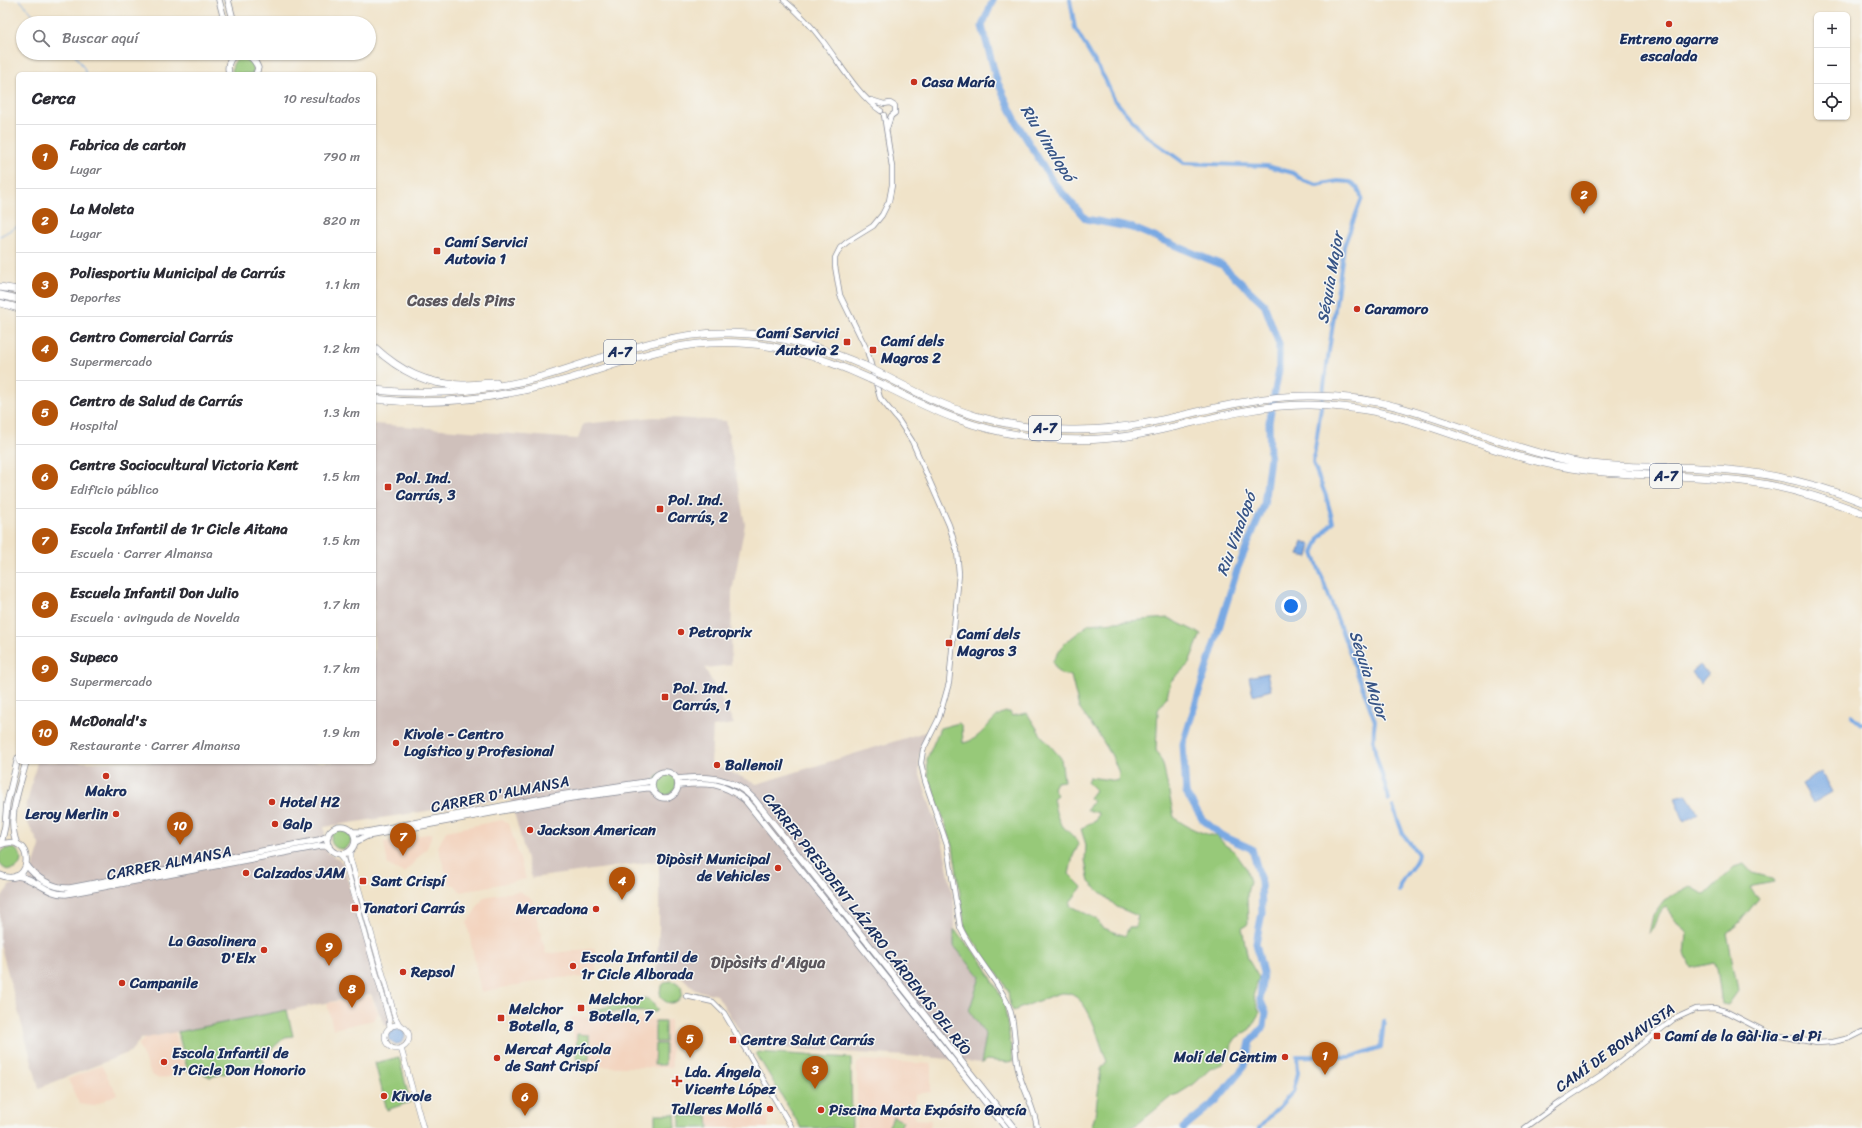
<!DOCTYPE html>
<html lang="es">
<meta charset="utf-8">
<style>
body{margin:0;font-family:Sriracha,sans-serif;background:#f2f2f3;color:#2b2b33}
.controls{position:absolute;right:12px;top:12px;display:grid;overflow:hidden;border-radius:6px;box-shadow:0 1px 3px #0004}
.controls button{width:36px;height:36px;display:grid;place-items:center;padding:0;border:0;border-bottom:1px solid #e1e1e2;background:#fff;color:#2b2b33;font:20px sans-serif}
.you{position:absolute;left:1291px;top:606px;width:14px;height:14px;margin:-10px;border:3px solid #fff;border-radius:50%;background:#1a73e8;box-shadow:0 0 0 6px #1a73e833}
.badge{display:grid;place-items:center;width:26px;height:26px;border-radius:50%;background:#b45309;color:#fff;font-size:13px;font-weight:700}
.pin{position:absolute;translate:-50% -33px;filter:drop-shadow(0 1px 2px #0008)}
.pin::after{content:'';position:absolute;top:21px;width:14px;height:12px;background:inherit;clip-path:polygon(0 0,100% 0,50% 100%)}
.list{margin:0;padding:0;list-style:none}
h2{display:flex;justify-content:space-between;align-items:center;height:52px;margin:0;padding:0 16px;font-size:17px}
h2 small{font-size:13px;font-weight:400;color:#7c7c81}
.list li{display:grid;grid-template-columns:26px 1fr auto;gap:12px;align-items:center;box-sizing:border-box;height:64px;padding:0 16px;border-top:1px solid #e1e1e2}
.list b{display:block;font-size:15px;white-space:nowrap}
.list p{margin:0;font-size:13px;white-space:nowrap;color:#7c7c81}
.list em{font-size:13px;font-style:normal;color:#7c7c81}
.icon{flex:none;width:22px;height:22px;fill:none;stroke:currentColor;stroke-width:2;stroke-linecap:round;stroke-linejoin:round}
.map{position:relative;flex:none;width:1862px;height:1128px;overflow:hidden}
.search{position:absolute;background:#fff;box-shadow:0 1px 3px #0004;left:16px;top:16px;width:360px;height:44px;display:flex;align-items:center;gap:10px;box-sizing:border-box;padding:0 14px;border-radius:22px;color:#7c7c81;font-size:15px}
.panel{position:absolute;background:#fff;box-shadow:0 1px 3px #0004;left:16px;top:72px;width:360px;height:692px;border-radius:6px}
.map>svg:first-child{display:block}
</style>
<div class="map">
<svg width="1862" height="1128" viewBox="0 0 1862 1128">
<rect width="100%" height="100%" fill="#f6f6f2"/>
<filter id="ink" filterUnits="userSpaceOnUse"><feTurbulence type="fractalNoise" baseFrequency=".025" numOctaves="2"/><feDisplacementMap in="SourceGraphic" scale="8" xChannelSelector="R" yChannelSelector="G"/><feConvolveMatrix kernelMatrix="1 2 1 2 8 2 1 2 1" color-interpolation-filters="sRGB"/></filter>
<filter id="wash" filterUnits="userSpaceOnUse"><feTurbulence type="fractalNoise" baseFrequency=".012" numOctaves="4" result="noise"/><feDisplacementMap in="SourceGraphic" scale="16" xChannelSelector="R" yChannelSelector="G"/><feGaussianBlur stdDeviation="0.9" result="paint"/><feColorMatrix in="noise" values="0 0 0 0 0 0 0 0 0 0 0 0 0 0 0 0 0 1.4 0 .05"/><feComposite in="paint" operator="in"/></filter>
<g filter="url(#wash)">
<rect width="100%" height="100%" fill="#f0e3c9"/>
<path fill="#f3d4bf" d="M502,820l7,4 17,55 -66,13 -5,-7 -6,-1 -11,-37 8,-16z
M433,833l-6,15 -23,25 -16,-8 -4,-23z
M519,891l13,8 14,55 49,-6 1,29 -42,1 -73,14 -14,-69 17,-26z
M369,996l3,2 6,15 -4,7 -41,9 -6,-26z
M571,1017l99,3 2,48 -95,-2z
M175,1032l11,40 -22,6h-7l-6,-4 -12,-27v-3l6,-6z
M862,1060l69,4v28l-16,2 -1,25 17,1 -1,8h-73v-64z
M101,1065l16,29 -24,12 -14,-2 -11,-25z
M708,1116l61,1 -1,11h-59z"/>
<path fill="#cfc0bb" d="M654,417l72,4 19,103 -13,68 -1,73 -26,3 29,56 -21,3 -2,36 46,21 171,-53 -9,24v17l24,72 11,59v43l26,31 -11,34 17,24 -5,28 -43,-5 -189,-12 -32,-51 -22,-5 -16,-16 -23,4 3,-50v-67l-127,17 -22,-80 -186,29 3,25 15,10 49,162 -6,2 -14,-32 -230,45 -11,13 -91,36 -39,-144v-45l10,-14 18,-3 12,-36 -16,-30 13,-54h337v-338l204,15 5,-15z"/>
<path fill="#97c979" stroke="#597c6c" d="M240,58c10,-1 16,6 13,16h-20c-2,-7 0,-13 7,-16z
M1168,618l33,16 -13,31 -17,16 -4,15 -9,14 -2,40 7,14 11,53c10,9 30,18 43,19l8,9 9,6 12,17 4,14 -3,11 1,31 -6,4 6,31 11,19 -6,18 7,16 -10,17 -14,9 -4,6 -2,10 -8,10 -12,5 -16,15 -16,10 -6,2 -33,27 -9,5h-39l4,-12 6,-47 6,-8c-9,-19 -17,-69 -44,-68 -8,0 -41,15 -50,18l-3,-6 -2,-14 -6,-11 -21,-28 -16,-24 -12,-82 -25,-71 -1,-16 13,-31 19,-5 3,3 1,17c23,-4 29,-33 47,-31l2,4 15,-3 14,22 20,23 3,23 -8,1 -3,6 4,7 -4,3c2,9 3,20 9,27 5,7 12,10 17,19l-6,12 -4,18 13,13 -12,15v4l27,13 4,8 24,9 4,-9h6l3,-11 -21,-9 -28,-25 -4,-22 1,-15 -5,-16 3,-1 3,-4 9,-3 2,-8 -11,-3 6,-9 -4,-3 6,-8 -8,-8 2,-5 29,4 1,-8 -7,-17 -11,-18 -22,-30 -8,-32 -11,-2 -8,-12 13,-19 24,-19z
M654 784a11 11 0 1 1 22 0a11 11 0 1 1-22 0Z
M331 839a10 10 0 1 1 20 0a10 10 0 1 1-20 0Z
M-1 859a11 11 0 1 1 22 0a11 11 0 1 1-22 0Z
M1744,864l8,9 20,5 2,4 -21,4 -3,2 9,10 -20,25 -12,10 11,58 -10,14 -6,-1 -5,-36 -3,-5 -23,5 -6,-14 2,-20 -21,-27c-10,4 -10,20 -17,27l4,-19 11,-15 26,-14 15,9 29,-28z
M954,929l28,32 22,41 9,59 -6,1 -21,-2 -5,4 5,-29 -17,-24 11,-34 -26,-31z
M660 992a11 11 0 1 1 22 0a11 11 0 1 1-22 0Z
M645,998l5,2 8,10 -2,2 -66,-1z
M287,1010l6,26 -8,1 -23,21 3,6 -55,13 -10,-5 2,-4 -14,4 -10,-40z
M655,1021h10v21h-10z
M577,1034l12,1v25l-13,-1z
M655,1044h10v21h-11z
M757,1052l94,6 1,70h-51l-45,-75z
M399,1057l11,45 -23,8 -12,-47z
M655,1114h20l1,14h-21z
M680,1115l28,1 1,12h-29z
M893,1117l10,4 -3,7h-12z"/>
<path fill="#79a9e3" stroke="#4a6ca0" d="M1303,541l8,4 -3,12 -10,-2z
M1700,665l8,9 -8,10 -8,-12z
M1267,673l4,17 -18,5 -4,-18z
M1821,772l11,20 -19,11 -11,-19z
M1686,794l12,19 -14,9 -9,-25z
M389 1036a8 8 0 1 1 16 0a8 8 0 1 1-16 0Z"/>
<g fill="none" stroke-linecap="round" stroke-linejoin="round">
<path stroke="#79a9e3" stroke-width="1" d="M20,0l21,23
M74,53l10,15 2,6
M0,236l18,-10"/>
<path stroke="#79a9e3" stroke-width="4" d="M1070,0l5,28 30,51 9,20 30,35 40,29 83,3 26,7 11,8 13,4 21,-4 12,1 7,5 5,11 -18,48 -31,217 13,33 7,26 -14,17 -6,14 10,27
M1324,583l51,138c-6,31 8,50 14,79
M1852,715l10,9
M1393,807l10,27 15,20c-1,14 -19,22 -19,37
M1259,1128l34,-36 5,-19 -1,-17 54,1 30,-10 3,-26"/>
<path stroke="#79a9e3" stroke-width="7" d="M993,0l-11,26 15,55 21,44 35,57 33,37 47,9 89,37 42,39 15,40v26l-10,52 1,35 -6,48 -27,65 -54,174 3,49 16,26 19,16 31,14 9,32 1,32 -6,30 7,30 -3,26 6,14 -2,13 -14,16 -5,24 -29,35 -33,27"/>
</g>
</g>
<g filter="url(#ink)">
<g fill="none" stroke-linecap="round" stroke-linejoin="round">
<defs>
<path id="tertiary" d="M784,0c14,12 27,25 38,40 17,22 36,56 59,71
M871,100l13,4 6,-1 5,3v7l-4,3 -4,12
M884,115l8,52v18l-3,16 -7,14 -9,11 -26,16 -7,6 -5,10v8l5,29 27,55 13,48 19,23 13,20 37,84 8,26 2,23 -10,109 -10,35 -16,32 -2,13 4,18 22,64 13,82c12,27 34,48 47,75 10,22 6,48 12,71 5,19 16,35 18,55
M686,996l27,6 11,11 68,115
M1525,1128l36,-26 40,-26 73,-57 22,-10 18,-1 11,3 45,23 47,9 16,-1 17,-4 12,-6"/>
<path id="secondary" d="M350,851v7l45,159 5,9
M339,853l5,6 45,160 1,9
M385 1037a12 12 0 1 1 24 0a12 12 0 1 1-24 0Z
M401,1048l22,80"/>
<path id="primary" d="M219,0l6,23
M228,0l6,23
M229,74c-6,-22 21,-28 29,-6l-2,6
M652 785a13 13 0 1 1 26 0a13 13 0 1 1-26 0Z
M677,779c29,-4 56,-2 77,20l260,329
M679,785c28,-3 43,-3 66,15l261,328
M327 840a14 14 0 1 1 28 0a14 14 0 1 1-28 0Z
M353,832h14l187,-36 98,-15
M355,842l12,-6 204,-38 75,-10h6
M1,844l4,-18 2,-23 11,-45
M17,844c-11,-25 3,-58 9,-82
M0,845c35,-15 35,45 0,30
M26,864c9,14 28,25 44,24l249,-48 9,-4
M16,876c19,1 30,19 50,18l254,-48h9"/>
<path id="motorway" d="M0,287l18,3
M0,295l18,4
M0,303l18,5
M374,347c26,24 53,38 88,38 12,0 23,-2 34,-2
M879,373c31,16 63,33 97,43 55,16 115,18 171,7 55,-11 108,-28 165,-27 29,0 58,3 86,11 59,16 114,42 174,54 42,8 85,5 127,7 55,2 112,13 163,34
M883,385c24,12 48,25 74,34 57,21 124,26 184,15 57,-11 110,-30 169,-29 27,1 54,3 80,10 54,13 104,38 159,49 67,14 134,9 201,18 39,5 76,17 112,31
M374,390c58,6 118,1 174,-15 59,-18 119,-44 182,-42 47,1 92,14 135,33
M374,399c66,8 132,-2 195,-20 47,-14 91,-33 140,-36 57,-4 111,13 161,36"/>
</defs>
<use href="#tertiary" stroke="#868994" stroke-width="6"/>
<use href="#secondary" stroke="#868994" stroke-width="6"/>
<use href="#primary" stroke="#868994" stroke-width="7"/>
<use href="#motorway" stroke="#868994" stroke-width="8"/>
<use href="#tertiary" stroke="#fff" stroke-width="4.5"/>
<use href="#secondary" stroke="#fff" stroke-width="5"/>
<use href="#primary" stroke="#fff" stroke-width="5.5"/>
<use href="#motorway" stroke="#fff" stroke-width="7"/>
<defs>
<path id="motorway-bridge" d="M865,366l14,7
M870,379l13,6"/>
</defs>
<use href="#motorway-bridge" stroke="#868994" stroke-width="8" stroke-linecap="butt"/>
<use href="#motorway-bridge" stroke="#fff" stroke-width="7"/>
</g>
</g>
<g fill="#c8321e" stroke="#f6f6f2" stroke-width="1.5">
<circle cx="1669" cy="24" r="4"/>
<circle cx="914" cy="82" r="4"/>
<rect x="433" y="247" width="8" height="8" rx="2"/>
<circle cx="1357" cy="309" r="4"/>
<rect x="843" y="338" width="8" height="8" rx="2"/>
<rect x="869" y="346" width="8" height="8" rx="2"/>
<rect x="384" y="483" width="8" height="8" rx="2"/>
<rect x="656" y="505" width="8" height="8" rx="2"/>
<circle cx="681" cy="632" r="4"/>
<rect x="945" y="639" width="8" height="8" rx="2"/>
<rect x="661" y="693" width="8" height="8" rx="2"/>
<circle cx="396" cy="743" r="4"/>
<circle cx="717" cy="765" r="4"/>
<circle cx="106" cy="776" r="4"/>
<circle cx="272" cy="802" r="4"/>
<circle cx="116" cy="814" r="4"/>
<circle cx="275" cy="824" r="4"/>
<circle cx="530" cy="830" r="4"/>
<circle cx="778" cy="868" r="4"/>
<circle cx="246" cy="873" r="4"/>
<rect x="359" y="877" width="8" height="8" rx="2"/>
<rect x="351" y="904" width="8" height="8" rx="2"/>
<circle cx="596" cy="909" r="4"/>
<circle cx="264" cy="950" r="4"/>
<circle cx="573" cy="966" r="4"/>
<circle cx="403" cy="972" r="4"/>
<circle cx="122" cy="983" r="4"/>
<rect x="577" y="1004" width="8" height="8" rx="2"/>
<rect x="497" y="1014" width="8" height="8" rx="2"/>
<rect x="1653" y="1032" width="8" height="8" rx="2"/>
<rect x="729" y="1036" width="8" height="8" rx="2"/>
<circle cx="1285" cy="1057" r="4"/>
<circle cx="497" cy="1058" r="4"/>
<circle cx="164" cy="1062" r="4"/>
<path d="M675 1075h4v4h4v4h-4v4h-4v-4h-4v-4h4z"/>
<circle cx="384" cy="1096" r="4"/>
<circle cx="770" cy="1109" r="4"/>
<circle cx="821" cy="1110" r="4"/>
</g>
<g text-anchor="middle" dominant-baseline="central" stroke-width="3" stroke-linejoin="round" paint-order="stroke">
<g fill="#f6f6f2" stroke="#5d6b8a" stroke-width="1">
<rect x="604" y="340" width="32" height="24" rx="3"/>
<rect x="1029" y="416" width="32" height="24" rx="3"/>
<rect x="1650" y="464" width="32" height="24" rx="3"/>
</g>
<g font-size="14" font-weight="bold" fill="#1b2f5e">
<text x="620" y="352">A-7</text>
<text x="1045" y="428">A-7</text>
<text x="1666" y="476">A-7</text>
</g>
<g font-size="15" font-weight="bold" fill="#1b2f5e" stroke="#f6f6f2" text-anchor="start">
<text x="1669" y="39" text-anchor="middle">Entreno agarre<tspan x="1669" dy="17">escalada</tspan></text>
<text x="922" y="82">Casa María</text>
<text x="445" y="242">Camí Servici<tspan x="445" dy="17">Autovia 1</tspan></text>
<text x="1365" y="309">Caramoro</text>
<text x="839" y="333" text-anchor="end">Camí Servici<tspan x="839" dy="17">Autovia 2</tspan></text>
<text x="881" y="341">Camí dels<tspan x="881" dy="17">Magros 2</tspan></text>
<text x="396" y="478">Pol. Ind.<tspan x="396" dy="17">Carrús, 3</tspan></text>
<text x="668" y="500">Pol. Ind.<tspan x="668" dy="17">Carrús, 2</tspan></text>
<text x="689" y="632">Petroprix</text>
<text x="957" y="634">Camí dels<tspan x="957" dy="17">Magros 3</tspan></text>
<text x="673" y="688">Pol. Ind.<tspan x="673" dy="17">Carrús, 1</tspan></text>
<text x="404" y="734">Kivole - Centro<tspan x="404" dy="17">Logístico y Profesional</tspan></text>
<text x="725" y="765">Ballenoil</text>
<text x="106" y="791" text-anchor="middle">Makro</text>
<text x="280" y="802">Hotel H2</text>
<text x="108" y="814" text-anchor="end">Leroy Merlin</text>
<text x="283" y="824">Galp</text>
<text x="538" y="830">Jackson American</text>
<text x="770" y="859" text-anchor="end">Dipòsit Municipal<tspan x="770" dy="17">de Vehicles</tspan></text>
<text x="254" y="873">Calzados JAM</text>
<text x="371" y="881">Sant Crispí</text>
<text x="363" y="908">Tanatori Carrús</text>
<text x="588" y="909" text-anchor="end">Mercadona</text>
<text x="256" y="941" text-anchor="end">La Gasolinera<tspan x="256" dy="17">D'Elx</tspan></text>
<text x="581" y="957">Escola Infantil de<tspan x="581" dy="17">1r Cicle Alborada</tspan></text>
<text x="411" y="972">Repsol</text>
<text x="130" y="983">Campanile</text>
<text x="589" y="999">Melchor<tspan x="589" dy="17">Botella, 7</tspan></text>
<text x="509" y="1009">Melchor<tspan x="509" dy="17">Botella, 8</tspan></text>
<text x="1665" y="1036">Camí de la Gàl·lia - el Pi</text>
<text x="741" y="1040">Centre Salut Carrús</text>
<text x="505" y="1049">Mercat Agrícola<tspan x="505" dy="17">de Sant Crispí</tspan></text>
<text x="172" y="1053">Escola Infantil de<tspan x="172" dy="17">1r Cicle Don Honorio</tspan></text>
<text x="1277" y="1057" text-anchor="end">Molí del Cèntim</text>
<text x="685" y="1072">Lda. Ángela<tspan x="685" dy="17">Vicente López</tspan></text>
<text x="392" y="1096">Kivole</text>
<text x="762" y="1109" text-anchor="end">Talleres Mollá</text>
<text x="829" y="1110">Piscina Marta Expósito García</text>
</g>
<g font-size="15" fill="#1b2f5e" stroke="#f6f6f2">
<text transform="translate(500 794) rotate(-11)">CARRER D'ALMANSA</text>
<text transform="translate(169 863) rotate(-11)">CARRER ALMANSA</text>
<text transform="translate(867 924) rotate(52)">CARRER PRESIDENT LÁZARO CÁRDENAS DEL RÍO</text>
<text transform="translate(1615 1048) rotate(-35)">CAMÍ DE BONAVISTA</text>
</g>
<g font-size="16" font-style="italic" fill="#375486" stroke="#f6f6f2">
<text transform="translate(1048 143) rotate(58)">Riu Vinalopó</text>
<text transform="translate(1330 278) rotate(-80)">Séquia Major</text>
<text transform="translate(1236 534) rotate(-70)">Riu Vinalopó</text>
<text transform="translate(1369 675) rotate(72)">Séquia Major</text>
</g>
<g font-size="16" font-weight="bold" fill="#5c575d" stroke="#f6f6f2">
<text x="461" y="300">Cases dels Pins</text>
<text x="768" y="962">Dipòsits d'Aigua</text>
</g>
</g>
</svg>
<div class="controls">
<button>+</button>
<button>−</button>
<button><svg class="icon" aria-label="locate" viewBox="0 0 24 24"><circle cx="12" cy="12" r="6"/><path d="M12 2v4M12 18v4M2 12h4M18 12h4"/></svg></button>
</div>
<div class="you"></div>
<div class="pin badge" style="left:1325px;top:1075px">1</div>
<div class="pin badge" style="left:1584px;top:214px">2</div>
<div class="pin badge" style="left:815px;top:1089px">3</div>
<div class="pin badge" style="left:622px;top:900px">4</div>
<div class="pin badge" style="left:690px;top:1058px">5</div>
<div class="pin badge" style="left:525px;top:1116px">6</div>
<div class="pin badge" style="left:403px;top:856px">7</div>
<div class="pin badge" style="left:352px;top:1008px">8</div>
<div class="pin badge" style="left:329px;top:966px">9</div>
<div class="pin badge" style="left:180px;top:845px">10</div>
<div class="search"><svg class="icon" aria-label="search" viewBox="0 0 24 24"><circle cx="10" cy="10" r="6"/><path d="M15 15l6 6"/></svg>Buscar aquí</div>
<section class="panel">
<h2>Cerca<small>10 resultados</small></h2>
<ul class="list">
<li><span class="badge">1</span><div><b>Fabrica de carton</b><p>Lugar</p></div><em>790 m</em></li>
<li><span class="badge">2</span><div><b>La Moleta</b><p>Lugar</p></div><em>820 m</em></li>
<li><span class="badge">3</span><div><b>Poliesportiu Municipal de Carrús</b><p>Deportes</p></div><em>1.1 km</em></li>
<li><span class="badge">4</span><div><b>Centro Comercial Carrús</b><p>Supermercado</p></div><em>1.2 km</em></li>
<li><span class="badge">5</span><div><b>Centro de Salud de Carrús</b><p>Hospital</p></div><em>1.3 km</em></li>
<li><span class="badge">6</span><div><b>Centre Sociocultural Victoria Kent</b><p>Edificio público</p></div><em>1.5 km</em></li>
<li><span class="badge">7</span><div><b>Escola Infantil de 1r Cicle Aitana</b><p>Escuela · Carrer Almansa</p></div><em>1.5 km</em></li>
<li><span class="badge">8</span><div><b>Escuela Infantil Don Julio</b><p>Escuela · avinguda de Novelda</p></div><em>1.7 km</em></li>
<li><span class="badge">9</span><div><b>Supeco</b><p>Supermercado</p></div><em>1.7 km</em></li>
<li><span class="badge">10</span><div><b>McDonald's</b><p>Restaurante · Carrer Almansa</p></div><em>1.9 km</em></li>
</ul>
</section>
</div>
